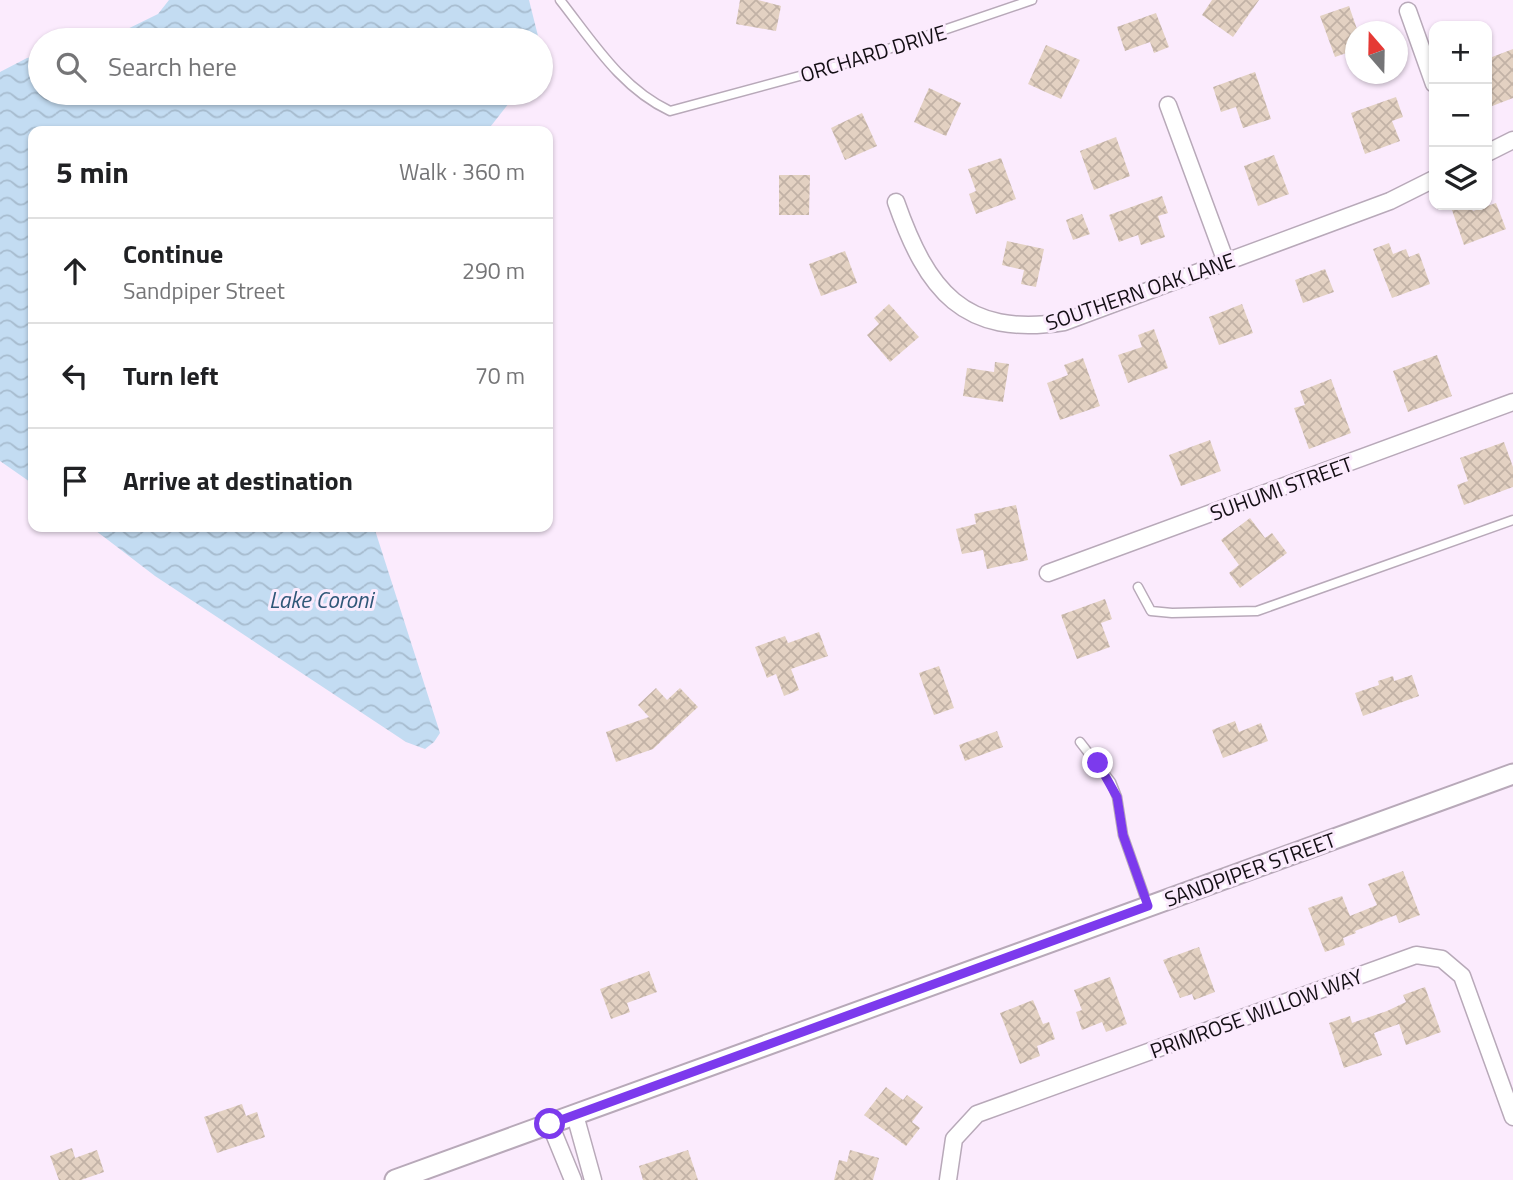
<!DOCTYPE html>
<meta charset="utf-8">
<style>
body{margin:0;font-family:"Titillium Web",sans-serif;background:#f6f6f6;color:#202124}
.controls{position:absolute;right:21px;top:21px;display:grid;overflow:hidden;border-radius:14px;box-shadow:0 2px 5px #0004}
.controls button{width:63px;height:63px;display:grid;place-items:center;padding:0;border:0;border-bottom:2px solid #e0e0e0;background:#fff;color:#202124;font:35px sans-serif}
.compass{position:absolute;left:1345px;top:21px;width:63px;height:63px;border-radius:50%;background:#fff;box-shadow:0 2px 5px #0004;rotate:340deg}
.stop{position:absolute;width:21px;height:21px;margin:-16px;border:5px solid #7c3aed;border-radius:50%;background:#fff}
.stop.end{background:#7c3aed;border-color:#fff;box-shadow:0 2px 7px #0008}
.list{margin:0;padding:0;list-style:none}
h2{display:flex;justify-content:space-between;align-items:center;height:91px;margin:0;padding:0 28px;font-size:30px}
h2 small{font-size:23px;font-weight:400;color:#757577}
.list li{display:grid;grid-template-columns:46px 1fr auto;gap:21px;align-items:center;box-sizing:border-box;height:105px;padding:0 28px;border-top:2px solid #e0e0e0}
.list b{display:block;font-size:26px;white-space:nowrap}
.list p{margin:0;font-size:23px;white-space:nowrap;color:#757577}
.list em{font-size:23px;font-style:normal;color:#757577}
.icon{flex:none;width:38px;height:38px;fill:none;stroke:currentColor;stroke-width:2;stroke-linecap:round;stroke-linejoin:round}
.map{position:relative;flex:none;width:1513px;height:1180px;overflow:hidden}
.search{position:absolute;background:#fff;box-shadow:0 2px 5px #0004;left:28px;top:28px;width:525px;height:77px;display:flex;align-items:center;gap:18px;box-sizing:border-box;padding:0 24px;border-radius:38px;color:#757577;font-size:26px}
.panel{position:absolute;background:#fff;box-shadow:0 2px 5px #0004;left:28px;top:126px;width:525px;height:406px;border-radius:14px}
.map>svg:first-child{display:block}
</style>
<div class="map">
<svg width="1513" height="1180" viewBox="0 0 1513 1180">
<defs>
<pattern id="water-waves" width="16" height="10" patternUnits="userSpaceOnUse" patternTransform="scale(1.75)"><rect width="16" height="10" fill="#c3dcf2"/><path d="M0 5q4-4 8 0t8 0" fill="none" stroke="#a7bccf"/></pattern>
<pattern id="building-cross-hatch" width="8" height="8" patternUnits="userSpaceOnUse" patternTransform="scale(1.75)"><rect width="8" height="8" fill="#e3d1c2"/><path d="M0 0l8 8M0 8l8-8" fill="none" stroke="#c2b2a6"/></pattern>
</defs>
<rect width="100%" height="100%" fill="#fbebfd"/>
<path fill="url(#water-waves)" d="M169,0h360l10,40h-434l53,-26z
M40,56v37h477l-30,38h-454v353l-33,-23v-389l27,-14z
M91,527h283l66,206 -6,9 -9,7 -19,-7 -251,-166z"/>
<path fill="url(#building-cross-hatch)" d="M740,0h18l23,6 -5,25 -40,-7z
M1212,0h47l-26,37 -31,-22z
M1349,6l9,26 -3,18 -20,7 -15,-41z
M1156,13l13,34 -15,6 -4,-11 -25,9 -8,-24z
M1046,45l34,15 -19,39 -33,-15z
M1513,49v49l-26,10v-49z
M1255,72l16,47 -28,9 -7,-21 -15,5 -8,-25z
M929,88l32,15 -15,33 -32,-14z
M1396,97l7,20 -11,4 8,20 -35,13 -14,-41z
M862,113l15,33 -32,14 -14,-32z
M1116,137l14,39 -36,14 -14,-39z
M1274,155l15,39 -31,12 -14,-40z
M1001,158l15,41 -40,15 -7,-20 7,-3 -8,-22z
M779,175h31l-1,40h-30z
M1162,196l6,17 -10,3 7,21 -24,8 -3,-10 -19,7 -10,-27z
M1496,203l10,26 -42,16 -12,-35 18,-5 3,6z
M1082,214l8,20 -17,6 -7,-20z
M1007,241l37,8 -8,38 -15,-3 3,-14 -22,-5z
M1389,243l4,11 13,-5 3,8 10,-4 11,31 -38,14 -19,-49z
M845,251l12,32 -36,13 -12,-32z
M1325,269l9,23 -31,11 -8,-23z
M889,304l30,33 -29,25 -23,-27 12,-11 -5,-6z
M1242,304l11,29 -34,12 -10,-28z
M1154,329l14,39 -40,15 -10,-28 24,-8 -4,-12z
M1437,355l15,41 -44,16 -15,-41z
M1083,358l17,48 -40,14 -13,-37 21,-8 -4,-10z
M995,362l14,2 -6,38 -40,-6 4,-28 27,4z
M1331,379l20,54 -42,16 -15,-41 11,-3 -5,-14z
M1210,440l11,31 -40,15 -12,-31z
M1504,442l9,25v20l-49,18 -7,-20 11,-4 -8,-23z
M1016,505l12,55 -41,9 -4,-19 -21,4 -6,-25 20,-5 -2,-10z
M1250,518l15,20 7,-5 15,20 -47,35 -11,-15 10,-8 -18,-25z
M1105,599l7,20 -11,4 9,24 -33,12 -16,-44z
M819,632l9,24 -37,13 8,21 -15,6 -8,-22 -9,4 -12,-31 30,-11 3,7z
M939,666l15,42 -20,7 -15,-42z
M1412,675l7,21 -56,20 -8,-23 24,-8 -1,-4 15,-5 1,5z
M656,688l11,12 13,-12 18,19 -45,42 -37,13 -10,-30 43,-15 -11,-12z
M1235,721l4,11 22,-9 7,18 -45,17 -11,-28z
M997,731l6,16 -38,14 -6,-16z
M1403,871l17,44 -21,8 -3,-8 -41,16 1,2 -13,5 2,7 -20,7 -17,-44 34,-12 8,20 27,-11 -9,-21z
M1199,947l16,45 -21,8 -2,-6 -12,4 -17,-38z
M649,971l8,21 -30,11 3,9 -19,7 -11,-30z
M1110,977l17,47 -21,8 -4,-10 -20,8 -6,-18 6,-2 -8,-20z
M1425,987l16,45 -35,13 -7,-21 -25,9 8,22 -38,13 -15,-45 21,-7 2,7 35,-12 19,-9 -3,-7z
M1033,1000l10,24 6,-2 6,17 -18,7 3,10 -20,8 -20,-51z
M886,1087l17,13 4,-5 16,12 -11,15 8,6 -14,18 -42,-31z
M242,1104l4,12 11,-4 8,25 -48,16 -13,-36z
M72,1148l3,10 22,-8 7,22 -23,8h-22l-9,-24z
M688,1150l10,30h-55l-4,-14z
M850,1150l29,8 -6,22h-39l5,-20 8,2z"/>
<g fill="none" stroke-linecap="round" stroke-linejoin="round">
<defs>
<path id="service" d="M560,0c33,42 61,88 110,111l174,-47 188,-64
M1138,587l13,24 21,2 85,-2 256,-91
M1080,742l31,40 6,15 6,38 25,71"/>
<path id="minor" d="M1408,11l26,73
M1168,105l58,157
M1487,153l26,-13
M896,202c31,88 67,136 168,120l326,-121 44,-22
M1048,573l465,-171
M575,1115l18,65
M550,1124l23,56
M948,1180l6,-41 23,-25 439,-159 26,4 20,17 51,141"/>
<path id="tertiary" d="M395,1180l1118,-406"/>
</defs>
<use href="#service" stroke="#b8a9b9" stroke-width="11"/>
<use href="#minor" stroke="#b8a9b9" stroke-width="19"/>
<use href="#tertiary" stroke="#b8a9b9" stroke-width="23"/>
<use href="#service" stroke="#fff" stroke-width="8"/>
<use href="#minor" stroke="#fff" stroke-width="16"/>
<use href="#tertiary" stroke="#fff" stroke-width="19"/>
</g>
<g fill="none" stroke-linecap="round" stroke-linejoin="round">
<path stroke="#7c3aed" stroke-width="9" d="M550,1124l598,-218 -25,-71 -6,-38 -19,-34"/>
</g>
<g text-anchor="middle" dominant-baseline="central" stroke-width="6" stroke-linejoin="round" paint-order="stroke">
<g font-size="21" fill="#140f15" stroke="#fbebfd">
<text transform="translate(873 53) rotate(-17)">ORCHARD DRIVE</text>
<text transform="translate(1140 291) rotate(-19)">SOUTHERN OAK LANE</text>
<text transform="translate(1281 488) rotate(-20)">SUHUMI STREET</text>
<text transform="translate(1250 869) rotate(-20)">SANDPIPER STREET</text>
<text transform="translate(1256 1013) rotate(-20)">PRIMROSE WILLOW WAY</text>
</g>
<g font-size="23" font-style="italic" fill="#2f5778" stroke="#fbebfd">
<text x="321" y="599">Lake Coroni</text>
</g>
</g>
</svg>
<div class="controls">
<button>+</button>
<button>−</button>
<button><svg class="icon" aria-label="layers" viewBox="0 0 24 24"><path d="M12 4l9 5-9 5-9-5zM3 14l9 5 9-5"/></svg></button>
</div>
<svg class="compass" viewBox="-18 -18 36 36"><path d="M0-13l5 13h-10z" fill="#e53935"/><path d="M0 13l5-13h-10z" fill="#757577"/></svg>
<div class="stop" style="left:550px;top:1124px"></div>
<div class="stop end" style="left:1098px;top:763px"></div>
<div class="search"><svg class="icon" aria-label="search" viewBox="0 0 24 24"><circle cx="10" cy="10" r="6"/><path d="M15 15l6 6"/></svg>Search here</div>
<section class="panel">
<h2>5 min<small>Walk · 360 m</small></h2>
<ul class="list">
<li><svg class="icon" aria-label="ahead" viewBox="0 0 24 24"><path d="M12 20V5M6 11l6-6 6 6"/></svg><div><b>Continue</b><p>Sandpiper Street</p></div><em>290 m</em></li>
<li><svg class="icon" aria-label="left" viewBox="0 0 24 24"><path d="M17 20v-9H6M10 6l-5 5 5 5"/></svg><div><b>Turn left</b></div><em>70 m</em></li>
<li><svg class="icon" aria-label="arrive" viewBox="0 0 24 24"><path d="M6 21V4h12l-3 4 3 4H6"/></svg><div><b>Arrive at destination</b></div></li>
</ul>
</section>
</div>
